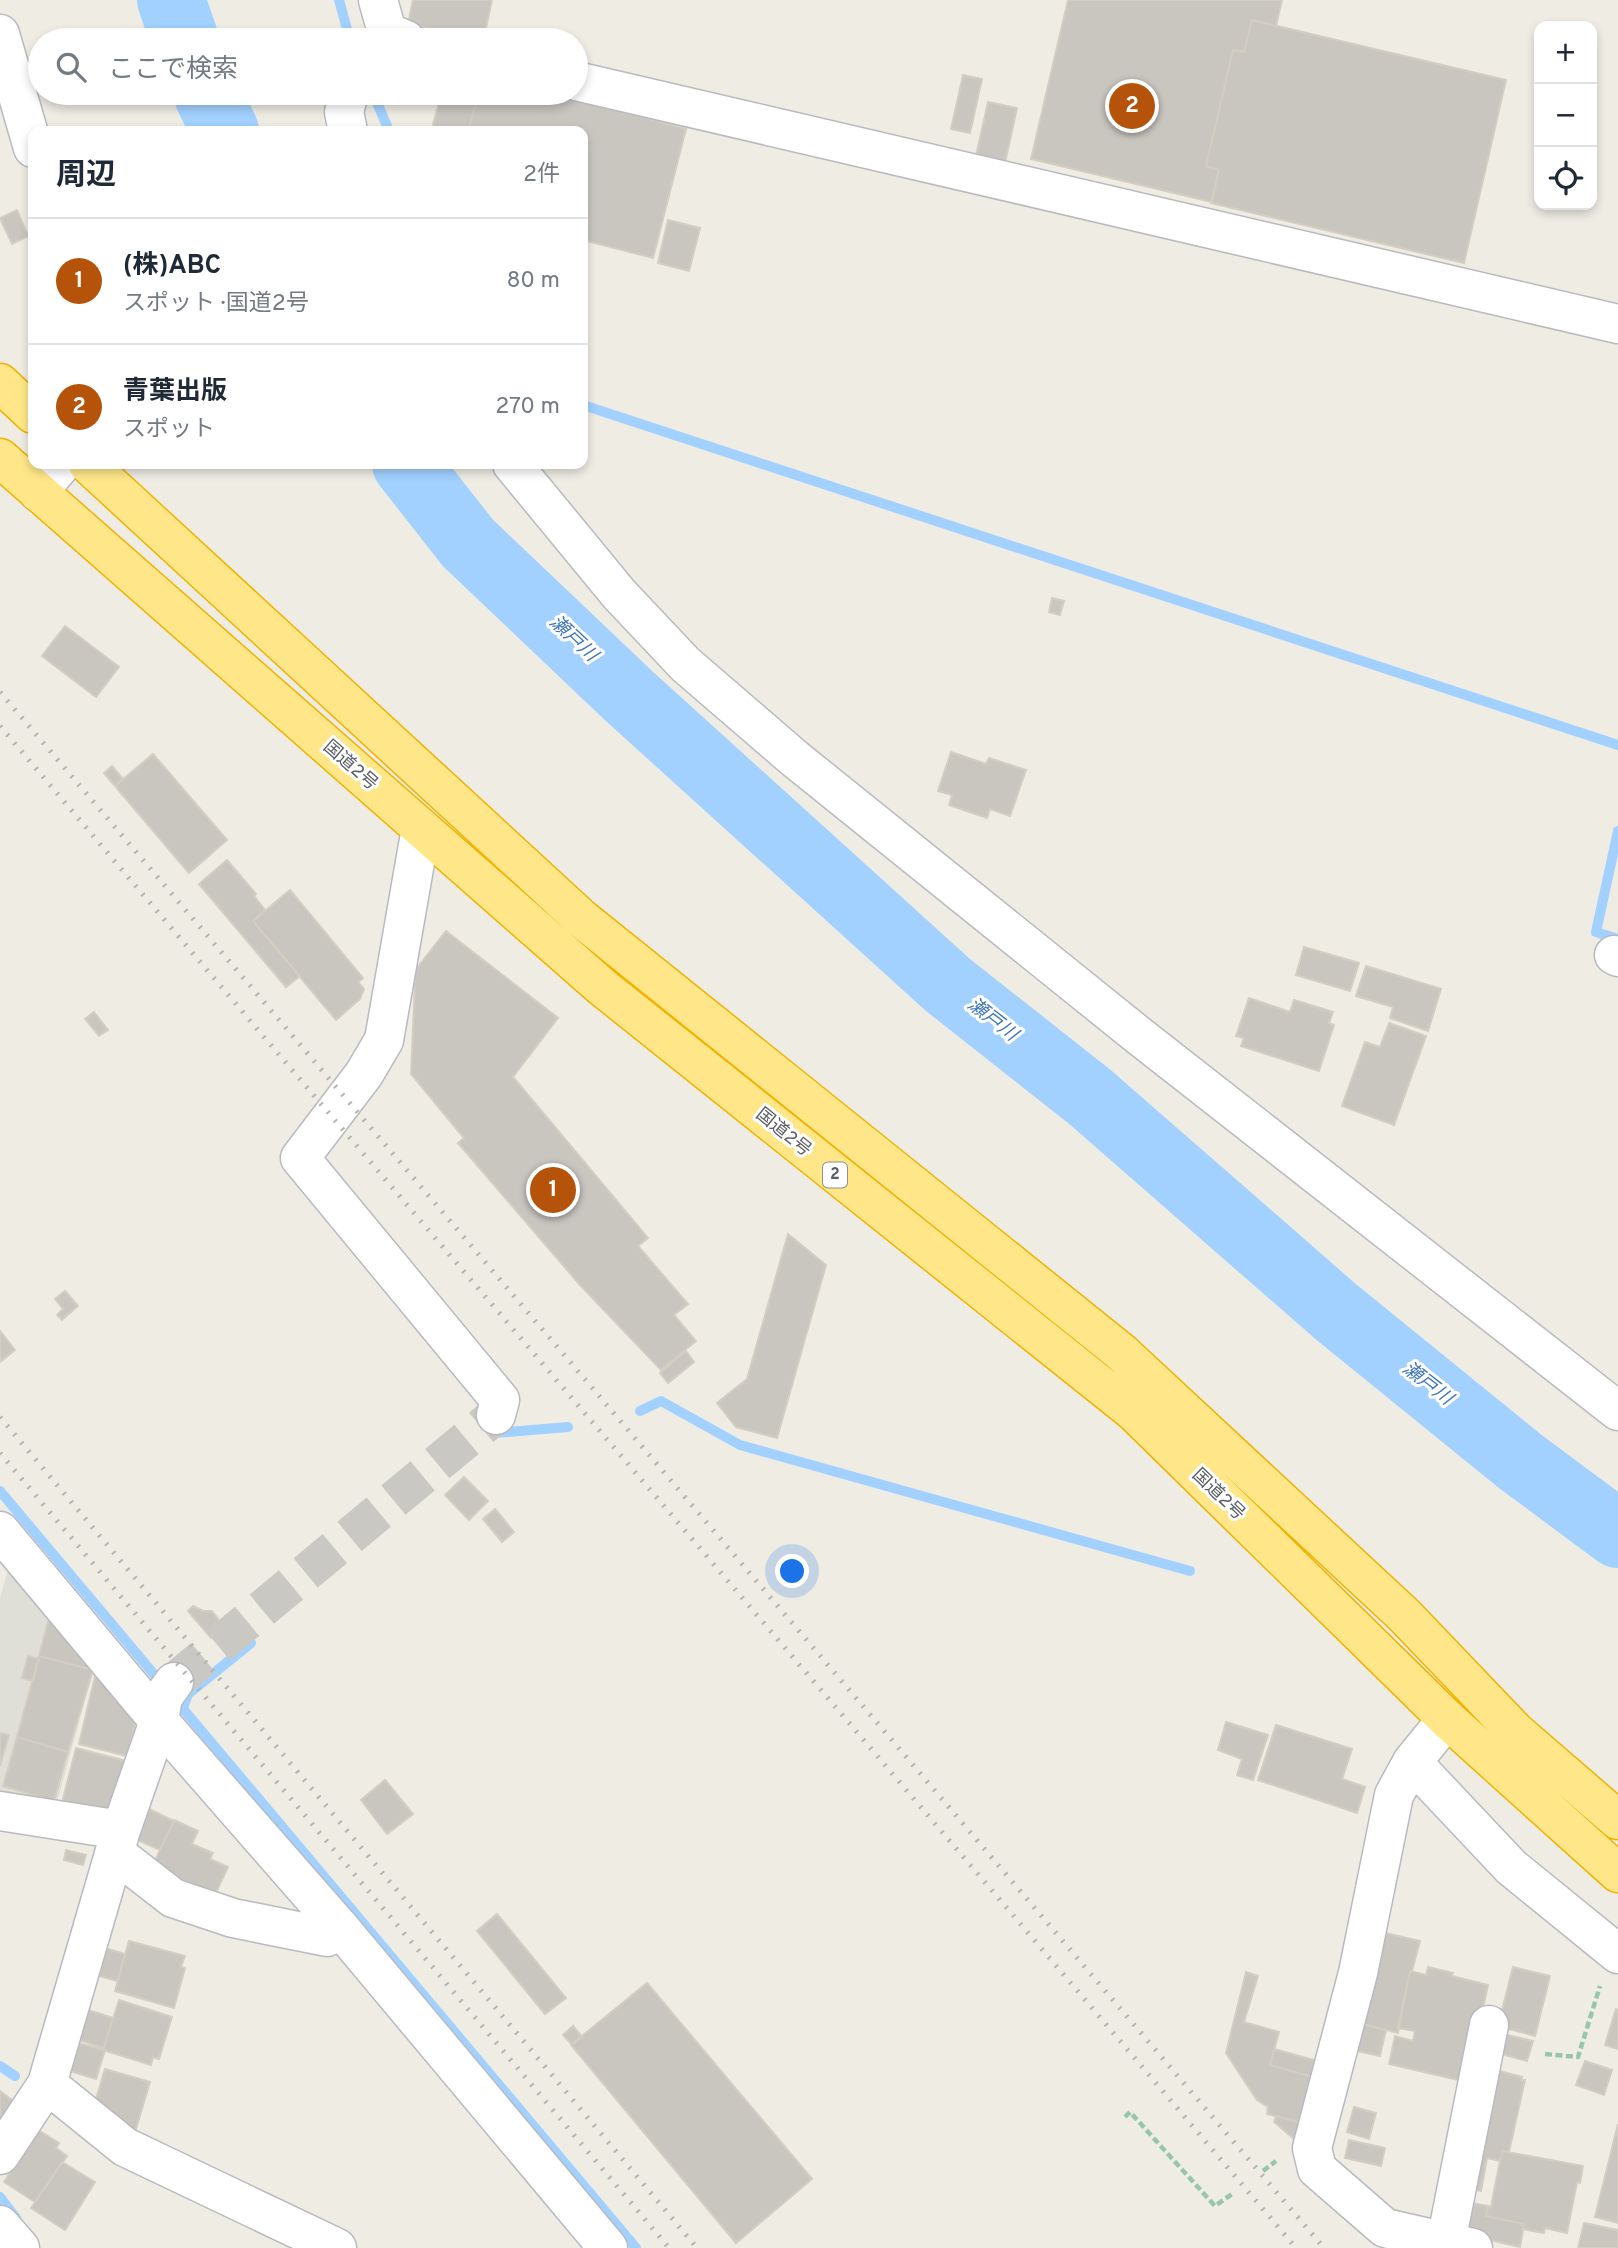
<!DOCTYPE html>
<html lang="ja">
<meta charset="utf-8">
<style>
body{margin:0;font-family:Overpass,"Noto Sans JP",sans-serif;background:#f2f2f3;color:#1f2937}
.controls{position:absolute;right:21px;top:21px;display:grid;overflow:hidden;border-radius:14px;box-shadow:0 4px 10px #0003}
.controls button{width:63px;height:63px;display:grid;place-items:center;padding:0;border:0;border-bottom:2px solid #e0e1e3;background:#fff;color:#1f2937;font:35px sans-serif}
.you{position:absolute;left:793px;top:1572px;width:24px;height:24px;margin:-18px;border:5px solid #fff;border-radius:50%;background:#1a73e8;box-shadow:0 0 0 10px #1a73e833}
.badge{display:grid;place-items:center;width:46px;height:46px;border-radius:50%;background:#b45309;color:#fff;font-size:23px;font-weight:700}
.pin{position:absolute;translate:-50% -50%;border:4px solid #fff;box-shadow:0 2px 7px #0006}
.list{margin:0;padding:0;list-style:none}
h2{display:flex;justify-content:space-between;align-items:center;height:91px;margin:0;padding:0 28px;font-size:30px}
h2 small{font-size:23px;font-weight:400;color:#747a83}
.list li{display:grid;grid-template-columns:46px 1fr auto;gap:21px;align-items:center;box-sizing:border-box;height:126px;padding:0 28px;border-top:2px solid #e0e1e3}
.list b{display:block;font-size:26px;white-space:nowrap}
.list p{margin:0;font-size:23px;white-space:nowrap;color:#747a83}
.list em{font-size:23px;font-style:normal;color:#747a83}
.icon{flex:none;width:38px;height:38px;fill:none;stroke:currentColor;stroke-width:2;stroke-linecap:round;stroke-linejoin:round}
.map{position:relative;flex:none;width:1618px;height:2248px;overflow:hidden}
.search{position:absolute;background:#fff;box-shadow:0 4px 10px #0003;left:28px;top:28px;width:560px;height:77px;display:flex;align-items:center;gap:18px;box-sizing:border-box;padding:0 24px;border-radius:38px;color:#747a83;font-size:26px}
.panel{position:absolute;background:#fff;box-shadow:0 4px 10px #0003;left:28px;top:126px;width:560px;height:343px;border-radius:14px}
.map>svg:first-child{display:block}
</style>
<div class="map">
<svg width="1618" height="2248" viewBox="0 0 1618 2248">
<rect width="100%" height="100%" fill="#eeece3"/>
<path fill="#dfded7" d="M10,1564l84,104 -40,145 -54,-9v-207z"/>
<g fill="none" stroke-linecap="round" stroke-linejoin="round">
<path stroke="#a2d1ff" stroke-width="10" d="M339,0l11,40
M373,93l16,38
M583,405l1035,340
M1618,831l-22,101 22,7
M640,1411l21,-10 79,44 450,126
M495,1433l73,-6
M0,1491l636,757
M183,1708l5,-14 63,-51
M0,2066l15,10
M0,2197l16,21"/>
<path stroke="#a2d1ff" stroke-width="68" d="M171,0l14,40
M207,93l18,38
M406,464l62,79 161,153 319,289 142,112 245,214 186,151 97,72"/>
</g>
<path fill="#c9c6c0" stroke="#d3cec1" stroke-width="2" d="M413,0h79l-8,37 -19,-4 -1,3 -56,-12z
M1068,0h214l-6,26 -24,-6 -8,32 -11,-2 -27,116 13,4 -7,32 -181,-43z
M1252,20l254,60 -42,183 -253,-60 8,-33 -13,-4 27,-116 11,2z
M963,75l19,4 -12,54 -19,-4z
M442,93h37l-11,38h-32l-3,-7z
M479,93h51l34,9 2,-5 120,32 -33,129 -70,-18v-109h-115z
M988,102l29,6 -12,55 -29,-7z
M17,210l11,26 -16,8 -12,-26z
M668,220l32,8 -11,43 -31,-8z
M1052,598l12,3 -4,14 -11,-3z
M65,626l54,41 -23,30 -54,-41z
M951,752l35,12 3,-6 37,12 -16,46 -20,-7 -3,9 -38,-13 3,-10 -14,-4z
M153,754l74,86 -38,33 -74,-87z
M112,766l11,13 -8,7 -11,-13z
M227,860l29,34 -2,2 11,14 -12,11 47,55 -14,11 -87,-103z
M290,890l73,88 -5,4 6,7 -4,10 -24,21 -83,-99z
M446,931l112,87 -45,59 135,161 -10,8 50,58 -14,11 22,26 -35,29 -81,-85 -122,-142 6,-5 -53,-64 4,-93 -5,-4z
M1304,947l55,16 -9,28 -54,-16z
M1366,966l75,23 -13,42 -38,-13 3,-11 -37,-11z
M1249,998l41,14 4,-12 39,12 -4,11 5,2 -15,46 -78,-25 3,-8 -8,-2z
M94,1012l14,18 -9,6 -14,-17z
M1389,1023l37,13 -32,89 -52,-19 23,-64 15,5z
M788,1234l38,31 -49,173 -41,-11 -19,-24 30,-24z
M65,1291l13,15 -16,14 -5,-5 6,-6 -8,-10z
M0,1331l15,19 -15,12z
M686,1351l8,11 -26,21 -8,-10z
M464,1477l24,24 -19,19 -24,-25z
M495,1509l19,23 -12,10 -19,-23z
M193,1606l10,5h9l13,17 -14,10 -23,-27z
M49,1618l44,52 -54,-14z
M28,1656l11,3 -6,22 -11,-3z
M39,1656l54,14 -25,82 -51,-15z
M96,1672l40,48 -9,36 -48,-12z
M1226,1722l42,13 -15,45 -16,-5 5,-16 -24,-9z
M1276,1725l76,24 -10,30 23,8 -8,26 -99,-33z
M0,1733l9,2 -9,31z
M17,1737l51,15 -14,49 -51,-15z
M76,1748l50,13 -12,46 -9,7 -43,-11z
M385,1780l28,34 -26,20 -26,-34z
M149,1809l25,12 -14,29 -25,-11z
M174,1820l24,11 -6,13 21,9 -3,6 18,8 -15,32 -62,-30z
M66,1850l20,5 -3,10 -19,-5z
M497,1914l69,84 -21,16 -68,-83z
M1381,1932l39,9 -8,30h-2l-12,62 -39,-10z
M129,1941l56,15 -4,11 4,1 -11,40 -59,-17z
M101,1947l24,7 -8,27 -24,-7z
M1428,1967l25,6 -1,3 36,9 -21,97 -78,-18 6,-28 18,5 2,-10 -17,-3 12,-57 16,4z
M1513,1967l37,9 -15,60 -37,-10z
M1246,1972l12,4 -14,46 35,10 -9,33 46,13 -11,46 -38,-10 1,-7 -11,-7 -31,-47z
M647,1983l165,196 -76,64 -165,-198z
M119,2000l53,17 -13,42 -6,-2 -2,8 -48,-15z
M85,2009l28,9 -9,30 -28,-9z
M1616,2009l2,1v39l-13,-4z
M1359,2023l27,7 -6,26 -27,-6z
M573,2026l9,11 -10,8 -9,-10z
M1499,2033l34,8 -6,20 -33,-9z
M78,2043l27,7 -9,29 -26,-8z
M1274,2049l47,13 -5,16 -46,-13z
M1585,2061l27,9 -8,25 -28,-10z
M1488,2068l34,9 -1,3h4l-16,72 -7,-1 -2,10 -13,-3 -6,33 -18,-4z
M105,2069l45,13 -15,50 -42,-23z
M0,2091l16,12 -16,19z
M1354,2107l22,6 -7,26 -22,-7z
M1276,2116l29,8 -5,20 -26,-22z
M1618,2124v99l-23,-6z
M38,2130l21,13 -3,5 11,8 -32,46 -31,-20z
M1349,2140l36,8 -4,18 -36,-8z
M1502,2151l81,15 -3,17 -3,-1 -10,51 -22,-5 -1,5 -21,-4 1,-5 -38,-8 2,-10 3,1z
M62,2162l33,20 -30,48 -34,-22z
M1461,2201l27,5 -2,10 38,8 -4,23 -65,-15z
M1584,2223l34,7v18h-40z"/>
<g fill="none" stroke-linecap="round" stroke-linejoin="round">
<path stroke="#c9c8c3" stroke-width="38" stroke-dasharray="38 19" stroke-linecap="butt" d="M174,1682l322,-267"/>
<defs>
<path id="minor" d="M378,0l9,32 19,8
M0,34l33,114
M576,81l1042,243
M348,131l-4,-19 5,-19
M512,464l107,130 66,70 109,94 344,277 480,376
M38,492l24,-28
M421,828l-37,212 -20,34 -64,84 200,242 -4,15
M1614,955l4,2
M0,1531l159,190 182,208 267,319
M1412,1762l35,-43
M0,1811l121,19
M115,1853l58,45 60,20 94,19 14,-8
M47,2084l78,63 212,101
M0,2155l47,-71 74,-254 38,-109 4,-24 11,-15
M0,2225l20,23
M1446,2242l43,-217
M1473,2248l-88,-20 -68,-59 -5,-21 46,-175 36,-178 18,-33 99,105 107,87"/>
<path id="highway" d="M0,383l33,31
M0,458l602,529 532,425 313,307 171,154
M88,464l493,454 540,434 283,263 112,117 102,88"/>
</defs>
<use href="#minor" stroke="#b8babf" stroke-width="41"/>
<use href="#highway" stroke="#f1b200" stroke-width="41"/>
<path stroke="#97c7a8" stroke-width="4.5" stroke-dasharray="7 3.5" stroke-linecap="butt" d="M1545,2054l33,3 22,-71
M1125,2117l5,-5 85,94 17,-12
M1263,2171l13,-10"/>
<use href="#minor" stroke="#fff" stroke-width="38"/>
<use href="#highway" stroke="#ffe789" stroke-width="38"/>
<path stroke="#b4b5b5" stroke-width="5" stroke-dasharray="2 9" stroke-linecap="butt" d="M0,692l1324,1556
M0,726c431,509 865,1014 1296,1522
M0,1417l697,831
M0,1453l669,795"/>
</g>
<g text-anchor="middle" dominant-baseline="central" stroke-width="6" stroke-linejoin="round" paint-order="stroke">
<rect fill="#fff" stroke="#8c8e92" stroke-width="2" x="823" y="1162.5" width="24" height="25" rx="5"/>
<g font-size="16" font-weight="bold" fill="#5b5e64">
<text x="835" y="1175">2</text>
</g>
<g font-size="18" fill="#5b5e64" stroke="#fff">
<text transform="translate(350 766) rotate(41)">国道2号</text>
<text transform="translate(783 1133) rotate(39)">国道2号</text>
<text transform="translate(1218 1495) rotate(44)">国道2号</text>
</g>
<g font-size="19" font-style="italic" fill="#4076bc" stroke="#fff">
<text transform="translate(573 639) rotate(43)">瀬戸川</text>
<text transform="translate(992 1020) rotate(38)">瀬戸川</text>
<text transform="translate(1427 1384) rotate(38)">瀬戸川</text>
</g>
</g>
</svg>
<div class="controls">
<button>+</button>
<button>−</button>
<button><svg class="icon" aria-label="locate" viewBox="0 0 24 24"><circle cx="12" cy="12" r="6"/><path d="M12 2v4M12 18v4M2 12h4M18 12h4"/></svg></button>
</div>
<div class="you"></div>
<div class="pin badge" style="left:553px;top:1190px">1</div>
<div class="pin badge" style="left:1132px;top:106px">2</div>
<div class="search"><svg class="icon" aria-label="search" viewBox="0 0 24 24"><circle cx="10" cy="10" r="6"/><path d="M15 15l6 6"/></svg>ここで検索</div>
<section class="panel">
<h2>周辺<small>2件</small></h2>
<ul class="list">
<li><span class="badge">1</span><div><b>(株)ABC</b><p>スポット · 国道2号</p></div><em>80 m</em></li>
<li><span class="badge">2</span><div><b>青葉出版</b><p>スポット</p></div><em>270 m</em></li>
</ul>
</section>
</div>
